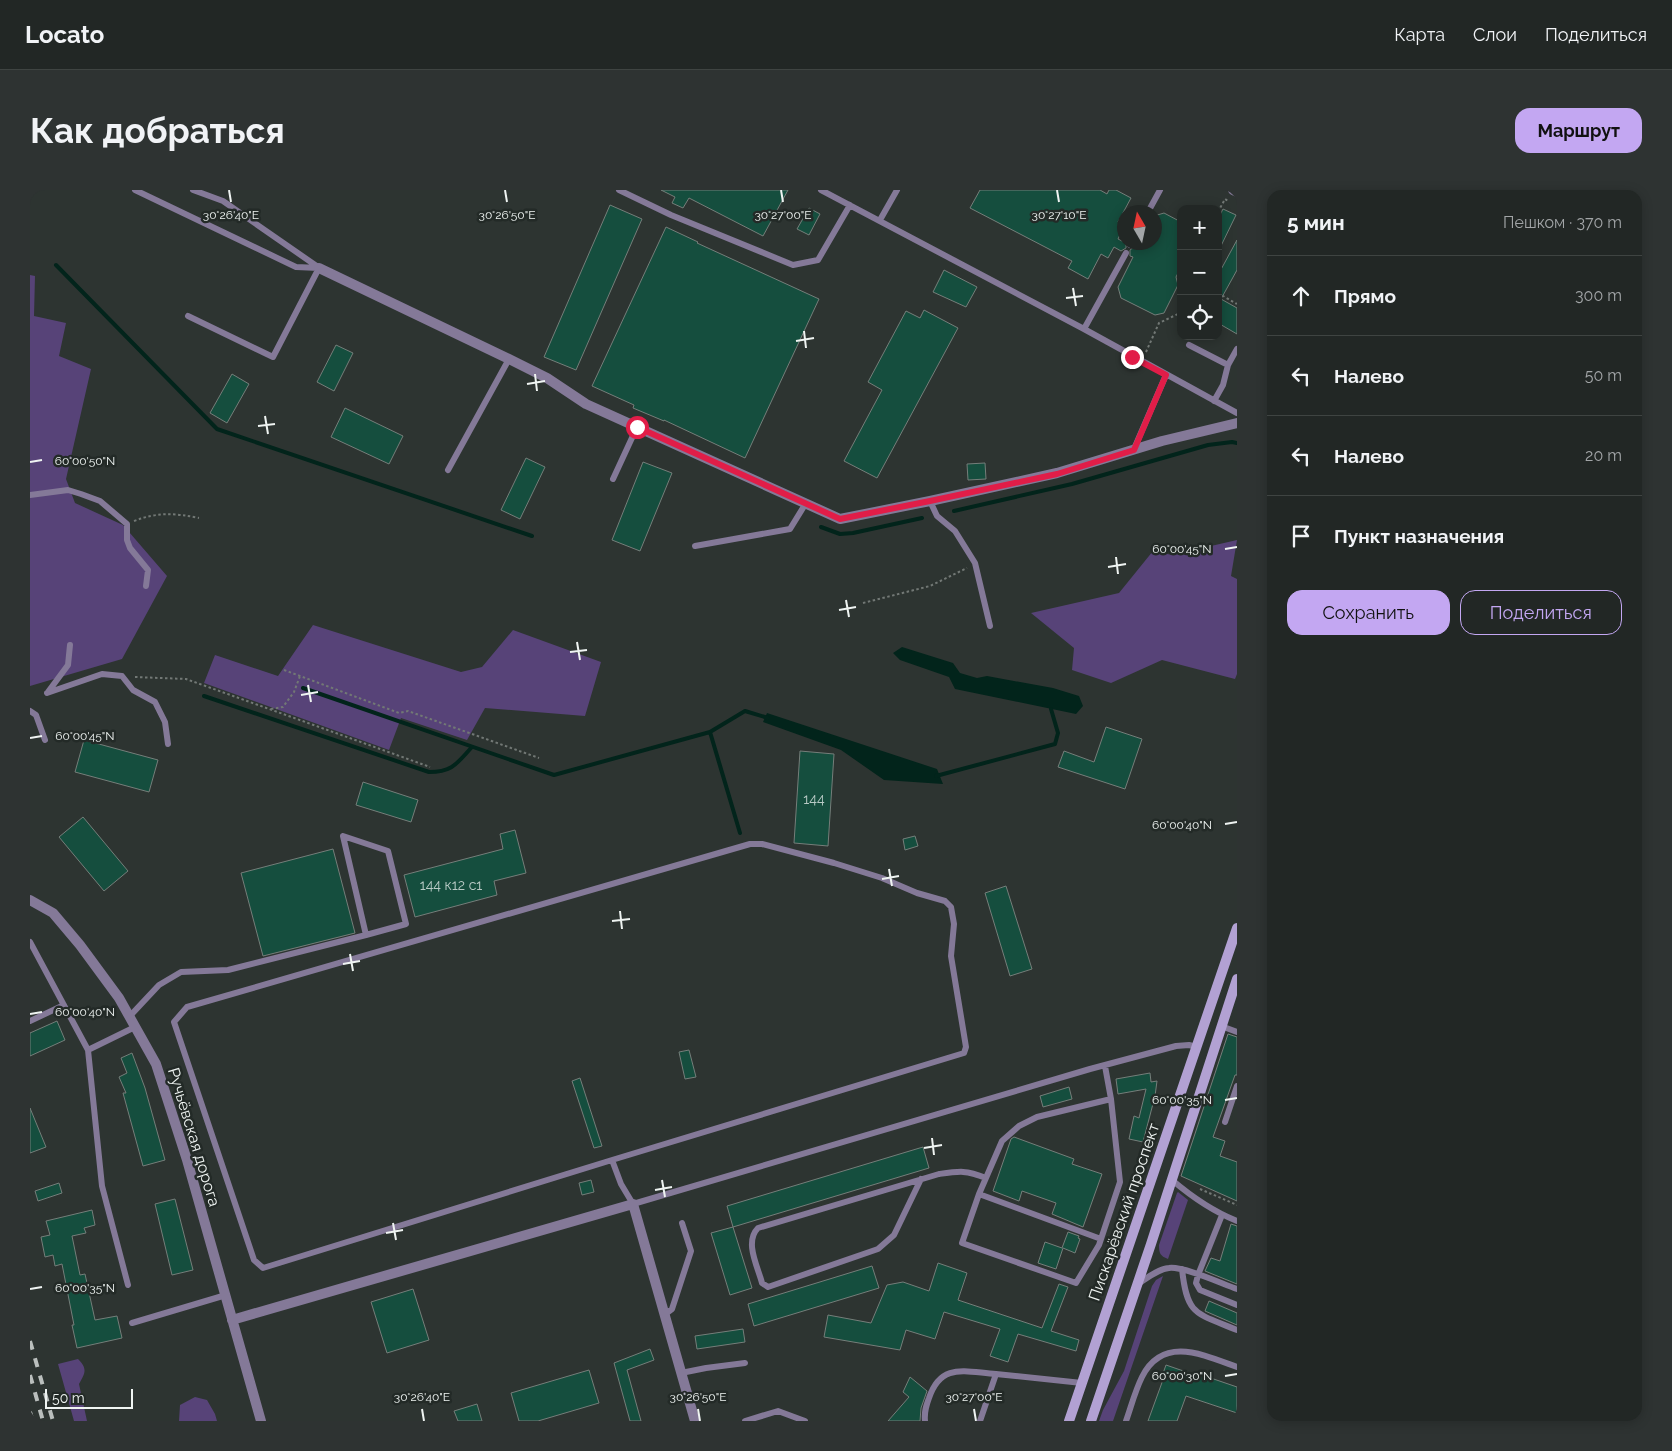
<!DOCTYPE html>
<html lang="ru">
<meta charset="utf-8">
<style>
body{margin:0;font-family:Raleway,sans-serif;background:#2e3332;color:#f1f3f6}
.controls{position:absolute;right:15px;top:15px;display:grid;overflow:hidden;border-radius:10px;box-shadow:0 2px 12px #0003}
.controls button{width:45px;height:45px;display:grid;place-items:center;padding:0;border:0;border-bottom:1px solid #3f4442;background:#222725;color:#f1f3f6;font:25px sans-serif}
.compass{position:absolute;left:1087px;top:15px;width:45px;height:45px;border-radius:50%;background:#222725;box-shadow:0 2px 12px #0003;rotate:351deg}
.scale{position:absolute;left:15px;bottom:12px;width:88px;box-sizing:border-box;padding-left:5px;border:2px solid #eff4f2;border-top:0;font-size:14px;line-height:18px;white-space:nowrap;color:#eff4f2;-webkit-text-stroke:4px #232a27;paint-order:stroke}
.stop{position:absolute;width:15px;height:15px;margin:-11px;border:4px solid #e11d48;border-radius:50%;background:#fff}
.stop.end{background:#e11d48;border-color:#fff;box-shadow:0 1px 5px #0008}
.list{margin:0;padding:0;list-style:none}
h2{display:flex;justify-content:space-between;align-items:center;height:65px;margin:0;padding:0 20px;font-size:21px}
h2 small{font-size:16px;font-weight:400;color:#a2a5a7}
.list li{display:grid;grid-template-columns:32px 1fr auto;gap:15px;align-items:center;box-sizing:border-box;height:80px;padding:0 20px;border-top:1px solid #3f4442}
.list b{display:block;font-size:19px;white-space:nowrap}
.list em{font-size:16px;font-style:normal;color:#a2a5a7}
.actions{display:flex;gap:10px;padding:15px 20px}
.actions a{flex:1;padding:11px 0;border:1px solid #c3a7f2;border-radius:15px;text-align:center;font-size:18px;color:#c3a7f2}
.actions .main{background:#c3a7f2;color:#111}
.icon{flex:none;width:28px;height:28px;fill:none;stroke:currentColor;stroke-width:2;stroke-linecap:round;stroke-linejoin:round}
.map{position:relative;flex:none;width:1207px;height:1231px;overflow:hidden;border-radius:15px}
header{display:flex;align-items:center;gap:30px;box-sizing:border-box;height:70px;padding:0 25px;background:#222725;border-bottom:1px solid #3f4442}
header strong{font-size:24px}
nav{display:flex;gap:28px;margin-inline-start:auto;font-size:18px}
.intro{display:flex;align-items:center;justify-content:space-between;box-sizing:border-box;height:120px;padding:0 30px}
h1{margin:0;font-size:35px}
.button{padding:12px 22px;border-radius:15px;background:#c3a7f2;color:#111;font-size:18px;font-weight:700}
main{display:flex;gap:30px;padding:0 30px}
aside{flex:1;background:#222725;border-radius:15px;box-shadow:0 2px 12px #0003}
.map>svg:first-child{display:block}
</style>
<header>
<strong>Locato</strong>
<nav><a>Карта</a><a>Слои</a><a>Поделиться</a></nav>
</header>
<div class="intro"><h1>Как добраться</h1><a class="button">Маршрут</a></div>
<main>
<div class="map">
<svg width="1207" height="1231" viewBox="0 0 1207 1231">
<rect width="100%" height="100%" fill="#2d3431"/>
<path fill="#574378" d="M0,85l5,1 -1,40 32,7 -7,33 32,13 -25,110 9,24 48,22 44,51 -45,83 -92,27z
M1207,350l-6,36 6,3v95l-2,5 -73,-19 -51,23 -39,-13 2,-22 -43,-35 88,-20 34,-42 19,4z
M283,435l148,47 21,-5 31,-37 88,32 -16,54 -100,-8 -18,32 -66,-22 -12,32 -185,-67 11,-28 63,21z
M1148,1002l10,8 -20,59c-8,-3 -9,-6 -9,-14l18,-52z
M1133,1086l-50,145h-14l4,-11 21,-39 28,-85 4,-6z
M48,1169c10,10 7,14 1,25l8,37h-13l-16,-57z
M165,1207l12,3 8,14 2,7h-38l1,-16z"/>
<path fill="#02241b" d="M872,457l51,16 7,10 17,5 10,-2 66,12 26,8 4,10 -7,8 -121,-25 -6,-12 -49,-17 -7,-7z
M737,523l170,56 6,15 -59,-4 -43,-30 -78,-28z"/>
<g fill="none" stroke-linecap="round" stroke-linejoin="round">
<path stroke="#02241b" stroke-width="4" d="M26,75l161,164 315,107
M924,321l118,-27 136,-39 24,-3 5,1
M791,337l19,7 13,-1 69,-15
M273,498l251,87 156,-43 30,101
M174,506l225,76c24,0 28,-9 43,-25
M680,542l35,-21 23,7
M906,586l119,-32 3,-11 -7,-24"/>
</g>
<path fill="#154e3e" stroke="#757e7a" d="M631,0h127l-25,46 -74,-38 -6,10 -11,-5 3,-6z
M950,0h120l7,4 2,-4h7l15,8 -13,24 6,4 -6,13 8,4v5l-5,3 -7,-4 -6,11 -7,-4 -13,25 -20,-11 4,-7 -102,-53z
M580,15l32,14 -66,151 -32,-13z
M779,18l11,6 -11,21 -12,-6z
M1193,19l13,6 -18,37v-33z
M1134,23l17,9v45l-5,10 2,8 -14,28 -9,2 -34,-17 -3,-11 15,-30 -3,-1v-6l4,-3 4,2 3,-7h13v-26z
M636,37l32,15 -1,1 122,56 -74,159 -81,-38v1l-31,-13 1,-3 -42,-19z
M1207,50v30l-16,29 16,9v26l-19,-11v-48z
M914,80l33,17 -11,20 -33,-15z
M894,120l34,18 -81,150 -33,-17 38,-71 -14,-8 38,-71 14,7z
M306,155l17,8 -19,38 -17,-9z
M202,184l17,10 -22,39 -17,-10z
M315,218l58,28 -14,28 -58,-27z
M496,268l19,9 -25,52 -19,-9z
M613,272l29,11 -32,78 -28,-11z
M955,273l1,16 -18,1 -1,-16z
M1076,537l36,12 -17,50 -67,-22 6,-16 30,11z
M54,550l74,20 -9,32 -74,-20z
M770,561l34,3 -6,92 -34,-3z
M333,592l55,18 -7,22 -55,-17z
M53,627l45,54 -24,20 -45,-54z
M485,640l11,43 -32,8 3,14 -82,22 -11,-42 99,-26 -3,-15z
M885,646l3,10 -13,4 -2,-11z
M303,659l22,84 -92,23 -22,-83z
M976,696l26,83 -22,7 -25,-83z
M27,831l8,19 -35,16v-23z
M1198,844l9,3v38h-2l-22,62 12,4 -5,15 17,6v39l-56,-25z
M659,860l7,27 -11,2 -6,-27z
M102,863l13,35 20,72 -22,6 -20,-73h3l-7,-16 8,-4 -6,-15z
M1120,883l1,9 6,-1 -2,15 -12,46 -14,-3 5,-23 5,2 7,-29 -28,5 -2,-15z
M550,888l22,68 -8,2 -22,-67z
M1039,897l3,12 -29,8 -3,-11z
M0,918l16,39 -16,6z
M984,947l60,22 -2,5 30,10 -19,53 -31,-13 4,-11 -34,-12 -3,10 -26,-10 18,-52z
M893,957l6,21 -196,59 -6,-21z
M561,990l3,12 -12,3 -3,-12z
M29,993l3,10 -24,8 -3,-10z
M145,1009l18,71 -21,5 -17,-71z
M62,1020l3,15 -11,3 2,5 -14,3 8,39 5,-1 10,46 22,-4 5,22 -45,10 -5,-23h2l-12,-61 -7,2 -2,-11 -8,2 -4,-20 9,-2 -4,-14z
M1201,1034l6,2v58l-32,-13 6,-13 9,3z
M703,1037l19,61 -22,7 -19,-62z
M1038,1042l11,4 -1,2 2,1 -5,14 -12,-5 -7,21 -18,-6 7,-21 17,6z
M908,1073l29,10 -9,27 84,28 17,-44 9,3 -17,44 28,9 -3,11 -58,-17 -10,28 -18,-6 10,-27 -56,-17 -9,27 -29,-9 -6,20 -76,-13 4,-22 43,8 16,-38 16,-3 26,9z
M842,1076l7,22 -125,38 -6,-22z
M383,1099l16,51 -42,13 -16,-51z
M1179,1111l28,12v12l-32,-14z
M713,1139l2,13 -48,7 -2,-13z
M620,1159l4,11 -27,10 14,51h-11l-16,-58z
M1136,1175l32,11 1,-2 38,13v26l-51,-17 -9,25h-29l16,-44 -2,-1z
M559,1180l10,33 -61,18h-19l-8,-28z
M880,1187l17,14 -6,17 -1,13h-32l21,-24 -6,-5z
M447,1214l5,17h-24l-4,-10z"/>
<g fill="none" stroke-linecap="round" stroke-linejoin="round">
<path stroke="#727875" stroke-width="2" stroke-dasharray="2.5 2.5" stroke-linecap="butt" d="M1188,22l7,-13 3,2
M1188,103l19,11
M1116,162l13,-29 19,-9 3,-7
M104,331c24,-9 40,-8 65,-3
M833,413l67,-17 37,-18
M254,480l115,43 9,-2 131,47
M105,487l51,2 244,88
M241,519l12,-2 11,-15 6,-16
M1170,999l37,16"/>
<path stroke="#847998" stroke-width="6" d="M105,0l161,77 23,1
M163,0l30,11 95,66
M589,0l52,25 122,50 25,-5 32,-55
M791,0l263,139
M1118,22l12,-22
M850,30l17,-30
M1100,55l2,-3
M1096,63l-42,76 153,84
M158,126l85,41 46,-89
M1159,155l39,20
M1184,211l9,-16 5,-20 9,-16
M1104,259l32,-74
M418,280l61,-111
M583,289l24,-52
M0,305l38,-5 13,4 19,7 27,23v16l3,8 18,22 -2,16
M900,311l7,15 18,15 20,32 15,63
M665,356l95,-17 16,-26
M18,502l20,-27 2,-20
M17,503l55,-19 20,2 11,14 22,12 10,20 3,22
M0,521l6,4 9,25
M313,646l45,15 18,73 -40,11z
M720,654h12l72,19 48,15 35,15 28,8 6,6 3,17 -3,32 15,91 -2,6 -352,107 -349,108 -9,-8 -80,-238 13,-15z
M0,752l58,108 14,136 26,99
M99,827l30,-32 22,-13 47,-2 138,-35
M0,831l34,-16
M1191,836l16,6
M58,860l47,-23
M1075,876l6,33 9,83 -21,63 -23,38 -114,-40 17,-49 23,-53 17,-15 18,-9 74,-18
M1195,932l12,-36
M582,970l9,24 12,20 457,-135 86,-23 13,-1 8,2
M891,989l-27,56 -16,14 -110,38 -6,-4c-4,-16 -18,-41 -4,-55l181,-54c21,-3 27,-4 47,4
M1142,990c20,17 40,31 65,41
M949,1004l122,45
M1192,1025l-24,60 -2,8 4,7 37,15
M1152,1079c5,47 14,44 55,61
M1108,1094c9,-6 20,-15 31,-16 15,-2 53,16 68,21
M634,1125l8,-6 19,-58 -9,-28
M102,1133l94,-28
M651,1183l25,-5 39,-5
M715,1231l33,-10 27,10
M895,1231c-1,-9 1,-15 4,-23 12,-36 36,-26 67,-24
M950,1231l16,-47 86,9
M1096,1231c5,-14 9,-30 16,-44 21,-42 62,-22 95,-10"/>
<path stroke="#847998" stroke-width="10" d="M1203,0l4,2
M289,78l190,91 38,19 39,26 254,115 90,-18 127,-28 105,-32 75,-18
M0,710l23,13 27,32 39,53 37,66 31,96 74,261
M202,1130l401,-116 62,217"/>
<path stroke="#b2a1d3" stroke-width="10" d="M1039,1231l168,-493
M1061,1231l60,-177 86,-265"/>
<path stroke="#babfbd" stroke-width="4" stroke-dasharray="9 9" stroke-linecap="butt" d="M0,1151l23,80
M0,1185l13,46
M0,1222l3,9"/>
</g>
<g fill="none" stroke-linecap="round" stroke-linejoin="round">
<path stroke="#e11d48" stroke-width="6" d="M607,237l203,92 90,-18 127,-27 77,-24 32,-75 -34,-18"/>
</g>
<path fill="none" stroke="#eff4f2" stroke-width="2" d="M199,0l2,12M475,0l2,12M751,0l2,12M1027,0l2,12M1043,98l3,18M1036,108l17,-2M774,141l2,17M766,151l18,-3M505,184l2,17M497,194l18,-3M235,226l3,18M228,236l17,-2M0,272l12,-2M1195,359l12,-2M1086,367l2,17M1078,377l18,-3M816,410l3,17M809,420l17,-3M547,452l3,18M540,462l17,-2M278,495l3,17M271,505l17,-3M0,548l12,-2M1195,634l12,-2M859,679l3,17M852,689l17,-3M590,721l2,18M582,731l18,-2M320,764l3,17M313,774l17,-3M0,824l12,-2M1195,910l12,-2M902,948l2,17M894,958l18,-3M632,990l3,17M625,1000l17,-3M363,1033l3,17M356,1043l17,-3M0,1099l12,-2M1195,1186l12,-2M392,1219l2,12M668,1219l2,12M944,1219l2,12"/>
<g text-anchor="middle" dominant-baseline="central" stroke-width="5" stroke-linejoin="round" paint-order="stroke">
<g font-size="14" fill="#b8cac5">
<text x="784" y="609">144</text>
<text x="421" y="695">144 к12 с1</text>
</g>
<g font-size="16" fill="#eff4f2" stroke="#232a27">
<text transform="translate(164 947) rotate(73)">Ручьёвская дорога</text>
<text transform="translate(1094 1022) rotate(-71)">Пискарёвский проспект</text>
</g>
</g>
<g font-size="12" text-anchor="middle" fill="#eff4f2" stroke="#232a27" stroke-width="5" stroke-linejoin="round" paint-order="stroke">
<text x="201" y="29">30°26'40"E</text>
<text x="477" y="29">30°26'50"E</text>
<text x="753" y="29">30°27'00"E</text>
<text x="1029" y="29">30°27'10"E</text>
<text x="55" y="275">60°00'50"N</text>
<text x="1152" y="363">60°00'45"N</text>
<text x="55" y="550">60°00'45"N</text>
<text x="1152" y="639">60°00'40"N</text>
<text x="55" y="826">60°00'40"N</text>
<text x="1152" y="914">60°00'35"N</text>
<text x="55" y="1102">60°00'35"N</text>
<text x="1152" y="1190">60°00'30"N</text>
<text x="392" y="1211">30°26'40"E</text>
<text x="668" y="1211">30°26'50"E</text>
<text x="944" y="1211">30°27'00"E</text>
</g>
</svg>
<div class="controls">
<button>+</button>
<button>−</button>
<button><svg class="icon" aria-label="locate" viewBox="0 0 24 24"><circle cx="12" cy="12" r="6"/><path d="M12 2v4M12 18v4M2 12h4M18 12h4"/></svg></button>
</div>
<svg class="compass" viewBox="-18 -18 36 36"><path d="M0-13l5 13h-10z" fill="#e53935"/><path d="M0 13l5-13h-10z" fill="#a2a5a7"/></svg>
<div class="scale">50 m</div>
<div class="stop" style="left:607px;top:237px"></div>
<div class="stop end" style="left:1102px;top:167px"></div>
</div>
<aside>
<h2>5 мин<small>Пешком · 370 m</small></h2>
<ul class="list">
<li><svg class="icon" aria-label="ahead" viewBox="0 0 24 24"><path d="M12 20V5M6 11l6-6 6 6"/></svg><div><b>Прямо</b></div><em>300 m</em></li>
<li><svg class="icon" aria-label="left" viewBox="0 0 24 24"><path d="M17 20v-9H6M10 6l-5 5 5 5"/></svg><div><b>Налево</b></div><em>50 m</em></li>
<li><svg class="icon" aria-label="left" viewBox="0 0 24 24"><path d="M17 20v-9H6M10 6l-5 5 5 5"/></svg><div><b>Налево</b></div><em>20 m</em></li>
<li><svg class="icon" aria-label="arrive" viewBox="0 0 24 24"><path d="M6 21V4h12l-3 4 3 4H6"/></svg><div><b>Пункт назначения</b></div></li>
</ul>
<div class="actions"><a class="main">Сохранить</a><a>Поделиться</a></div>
</aside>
</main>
